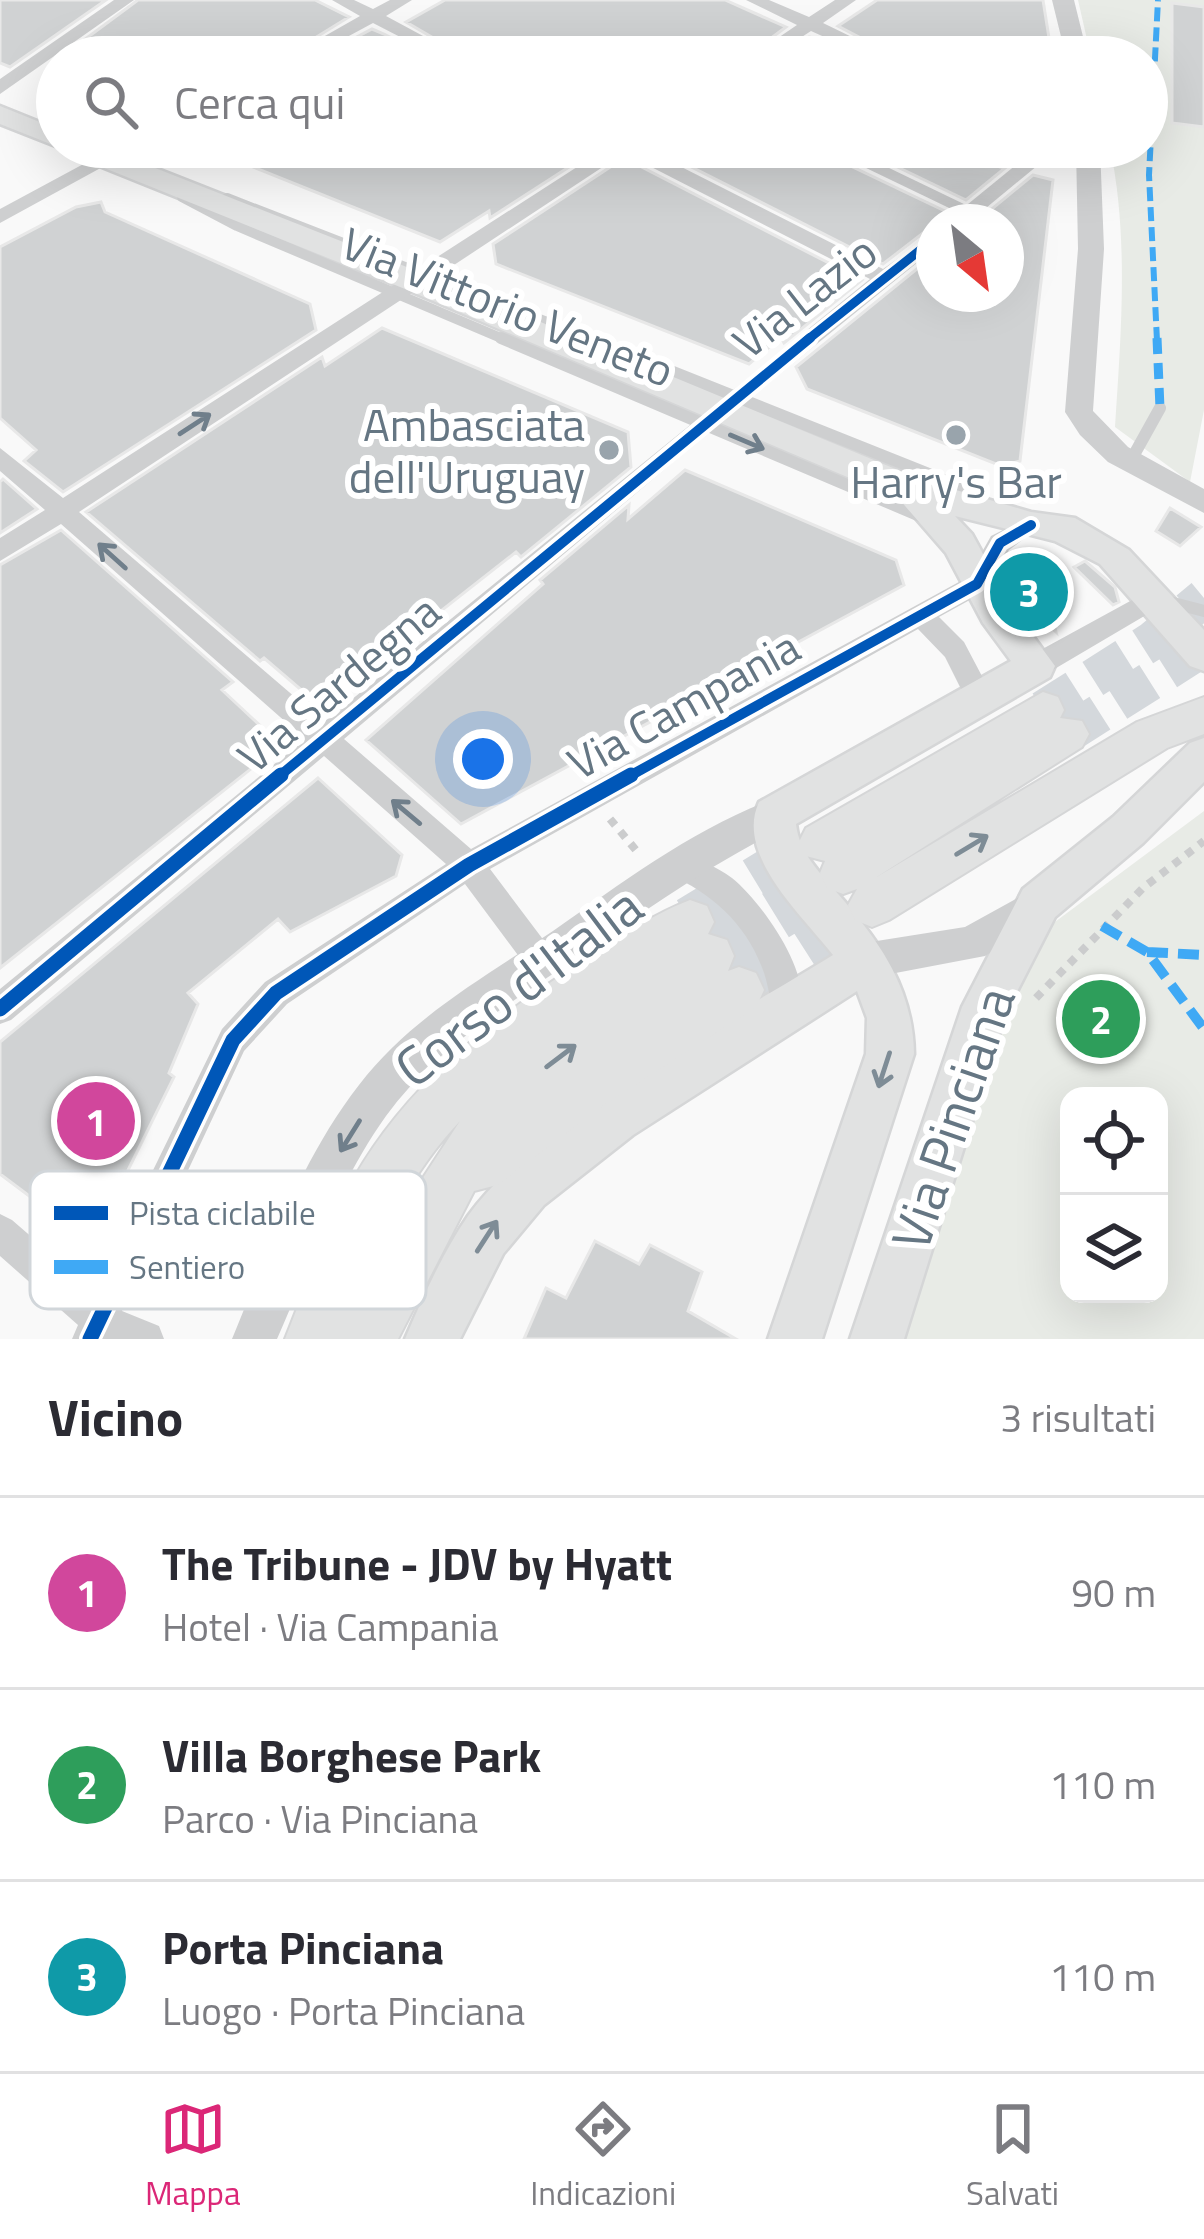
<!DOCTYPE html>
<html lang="it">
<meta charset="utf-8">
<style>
body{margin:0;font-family:"Titillium Web",sans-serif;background:#f2f2f3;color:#2b2b33}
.controls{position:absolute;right:36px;bottom:36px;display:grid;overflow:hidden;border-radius:24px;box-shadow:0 12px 48px #0002}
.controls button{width:108px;height:108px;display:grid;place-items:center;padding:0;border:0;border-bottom:3px solid #e1e1e2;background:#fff;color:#2b2b33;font:60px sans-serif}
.compass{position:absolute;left:916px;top:204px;width:108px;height:108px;border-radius:50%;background:#fff;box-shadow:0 12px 48px #0002;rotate:151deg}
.you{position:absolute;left:483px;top:759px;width:42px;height:42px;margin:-30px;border:9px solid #fff;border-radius:50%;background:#1a73e8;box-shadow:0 0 0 18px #1a73e833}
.badge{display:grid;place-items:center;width:78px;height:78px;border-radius:50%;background:#db2777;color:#fff;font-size:39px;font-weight:700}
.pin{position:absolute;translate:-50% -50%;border:6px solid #fff;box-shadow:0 3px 12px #0006}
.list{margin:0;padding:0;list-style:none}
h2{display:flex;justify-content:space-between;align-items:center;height:156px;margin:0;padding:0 48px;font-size:51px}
h2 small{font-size:39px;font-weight:400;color:#7c7c81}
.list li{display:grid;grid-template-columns:78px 1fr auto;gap:36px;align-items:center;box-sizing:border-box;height:192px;padding:0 48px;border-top:3px solid #e1e1e2}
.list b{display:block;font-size:45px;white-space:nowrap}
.list p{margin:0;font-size:39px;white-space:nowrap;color:#7c7c81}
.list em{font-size:39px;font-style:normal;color:#7c7c81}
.icon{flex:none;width:66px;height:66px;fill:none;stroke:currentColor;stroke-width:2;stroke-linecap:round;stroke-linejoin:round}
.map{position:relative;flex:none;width:1204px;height:1339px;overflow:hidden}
.search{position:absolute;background:#fff;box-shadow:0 12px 48px #0002;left:36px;right:36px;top:36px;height:132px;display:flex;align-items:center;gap:30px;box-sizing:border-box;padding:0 42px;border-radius:66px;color:#7c7c81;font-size:45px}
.sheet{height:732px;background:#fff}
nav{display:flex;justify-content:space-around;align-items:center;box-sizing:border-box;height:168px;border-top:3px solid #e1e1e2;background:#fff;font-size:33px;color:#7c7c81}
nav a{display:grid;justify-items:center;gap:6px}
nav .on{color:#db2777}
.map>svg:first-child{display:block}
</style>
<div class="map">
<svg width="1204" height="1339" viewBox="0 0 1204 1339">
<rect width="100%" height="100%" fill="#f9f9f9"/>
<path fill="#e8ebe6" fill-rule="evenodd" d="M1078,0h126v410l-14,72 -75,-55c6,-93 14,-189 -5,-280h37v-90h-56z
M1204,811v528h-326l150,-397zM1069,1096h90v198h-90z"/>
<path fill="#d0d2d3" stroke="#e8e8e8" stroke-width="3" d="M0,0h106l-96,67 -10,-4z
M138,0h177l34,17 -65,40h-223z
M445,0h280l61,27 -40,30h-280l-60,-35z
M877,0h166l9,57h-155l-59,-31z
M1172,3l32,4v120l-32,-4z
M372,29l12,5 45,23h-110z
M809,37l9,2 40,18h-79z
M203,147h397l-110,71 -1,-7 -49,31z
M652,147h80l17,8 10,-8h65l6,9 119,57 -66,51z
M856,147h163l-23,19 9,2 -39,32z
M624,158l238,122 -78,63 -3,-6 -32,27 -253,-100 -3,-20z
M1033,175l20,5 -33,281 -19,5 -194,-77 -11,-22 138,-112v39h72v-72h-30z
M101,202l4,10 205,92 6,26 -253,162 -39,-31 12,-11 -36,-32v-171l76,-40z
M382,328l246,104 3,35 -110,90 -5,-5 -196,154 -56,-48 -4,3 -174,-149 236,-155 3,9z
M685,470l211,90 8,25 -443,239 -95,-84 177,-156 -3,-4 89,-75 -1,14z
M3,479l34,30 -37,24v-51z
M1170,508l31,19 -21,19 -24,-15z
M61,530l172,152 -11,8 59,55 -281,223v-403z
M1085,561l30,26 4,15 -6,3 -39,-38z
M1040,566l16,66 -46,-43z
M318,778l84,77 -6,21 -106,56 -12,-13 -90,74 10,11 -29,69 5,4 -76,154 -30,-6 -68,-51v-132z
M595,1241l44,23 11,-19 52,27 -14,39 48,28h-212l22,-51 20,10z"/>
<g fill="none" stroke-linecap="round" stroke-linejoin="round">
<path stroke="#d4d8dc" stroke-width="39" stroke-dasharray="39 20" stroke-linecap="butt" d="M1043,710l109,-69 52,-43
M1067,734l137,-87"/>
<path stroke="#d4d8dc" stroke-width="51" stroke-dasharray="51 26" stroke-linecap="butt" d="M690,922l126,-76
M710,956l131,-81
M739,990l125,-80"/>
<defs>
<path id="secondary" d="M0,106l57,23 1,18 -58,-23z
M63,147h39l325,128 495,205 109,32 44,6 54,32 75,80v41l-14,-5 -90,-102 -45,-23 -100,-25 17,18 41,75 42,57 -5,11 -254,147c3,29 25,50 43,71 42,48 74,94 75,159l-92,285h-54l98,-285 1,-36 -10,-27 -224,144 -89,70 -41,49 -43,85h-55c17,-40 38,-87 63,-123 72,-100 258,-194 365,-261 -29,-38 -99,-100 -74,-153l252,-141 -28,-38 -37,-70 -47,-54 -494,-210 -338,-136z
M1204,738v44l-61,61 -88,74 -49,96 -102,326h-54l112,-332 61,-118 90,-72 77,-74z"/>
<path id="primary" d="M1043,692l15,5 6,13 -4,8 22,3 7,13 -7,13 -207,131 262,-156 67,-25v37l-37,14 -278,172 -17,7 -17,-7 -7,-15 9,-16 -14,5 -16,-6 -7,-15 5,-12 -19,-5 -7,-14 7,-14z
M690,900l17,6 7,16 -6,12 19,6 7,16 -6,15 11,-4 17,6 8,17 -8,17 -152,98 -107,80 -23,6 -76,148h-113c22,-54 40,-111 69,-161 52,-91 130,-153 217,-209 37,-24 77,-53 119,-69zM460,1121l-60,92 -45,91c25,-67 55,-130 105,-183z"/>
</defs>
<use href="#secondary" stroke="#d5d6d7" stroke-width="5"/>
<use href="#primary" stroke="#d5d6d7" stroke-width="4"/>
<path stroke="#cbcccd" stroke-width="8" stroke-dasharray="8 8" stroke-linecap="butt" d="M610,819l30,36
M1036,998l107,-110 61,-47"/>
<path stroke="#cecfd0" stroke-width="10" d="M834,147l135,65
M182,197l55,29 271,115
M227,198l369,143"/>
<path stroke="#cecfd0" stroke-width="12" d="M501,338l426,181
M588,338l356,142 35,21
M1130,462l30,-54
M1162,600l42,11"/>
<path fill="#cecfd0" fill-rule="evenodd" d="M114,0h20l-134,94v-15z
M332,0h22l19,9 17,-9h22l-26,16 76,41h-23l-66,-34 -63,34h-22l72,-41z
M746,0h23l40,17 26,-17h21l-33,23 70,34h-24l-58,-26 -40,26h-21l47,-32z
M115,147h24l-139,76v-14z
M608,147h34l241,122 51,-36v16l-206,167 -384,323 127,110 497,-272 23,-41 40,-20 12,9 -34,25 -23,41 -47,26 25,25 30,57 -4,8h-20l-25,-50 -27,-28 -428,240 61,81 5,10 -5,10 -11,5 -11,-5 -64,-86 -178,120 -43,47 -122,260 37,15 5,13h-92l6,-14 -78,-69v-42l12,6 82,71 128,-262 43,-47 181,-118 -122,-108 -313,264 -11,4v-35l305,-250 -244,-215 -61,37v-23l45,-28 -45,-39v-23l63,50zM624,153l246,126 -546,443 -245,-210z
M1038,147h22l-91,75h-23z
M1154,588l9,3 4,7 -4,7 -117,69h-20l-3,-8 3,-8z
M680,853c18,6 36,13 52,25 31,25 85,102 67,142l-11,4 -11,-4c-8,-18 -8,-37 -16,-55 -16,-41 -50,-73 -92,-90l-4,-9 4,-9z"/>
<path fill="#cecfd0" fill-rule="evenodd" d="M1052,0h22l14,57h-22z
M1076,147h24l4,102 -11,162 35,36 76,42v24l-96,-51 -28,-27 -15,-23 13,-163z
M774,799l13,5 5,11 -5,11c-78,39 -147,88 -218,137 -66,45 -136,88 -183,153 -48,67 -76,148 -109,223h-45c35,-85 70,-181 127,-254 51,-67 126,-108 194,-154 69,-48 141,-103 221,-132z
M1039,886l13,5 6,12 -6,12 -67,41 -121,23 -14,-5 -5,-13 5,-13 14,-5 101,-16z"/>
<use href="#secondary" fill="#e1e2e2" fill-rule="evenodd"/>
<use href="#primary" fill="#e1e2e2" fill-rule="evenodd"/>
<path stroke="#3fa9f5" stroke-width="6" stroke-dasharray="14 6" stroke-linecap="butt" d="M1157,341l-8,-166 9,-175"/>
<path stroke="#3fa9f5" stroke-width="9" stroke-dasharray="16 9" stroke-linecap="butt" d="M1157,338l3,70"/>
<path stroke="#3fa9f5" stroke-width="10" stroke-dasharray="21 10" stroke-linecap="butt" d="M1102,926l45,26 57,77
M1147,952l57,3"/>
<defs>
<path id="cycleway-far2" d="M806,341l128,-102"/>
<path id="cycleway-far1" d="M277,778l533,-440
M626,778l351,-194 23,-41 31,-18"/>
<path id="cycleway" d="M0,1009l281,-234
M90,1339l143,-299 43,-47 193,-128 162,-90"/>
</defs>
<use href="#cycleway-far2" stroke="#fff" stroke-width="15"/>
<use href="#cycleway-far1" stroke="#fff" stroke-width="18"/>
<use href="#cycleway" stroke="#fff" stroke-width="22"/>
<use href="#cycleway-far2" stroke="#0057b8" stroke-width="9"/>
<use href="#cycleway-far1" stroke="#0057b8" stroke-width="10"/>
<use href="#cycleway" stroke="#0057b8" stroke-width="15"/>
</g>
<defs><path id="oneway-shaft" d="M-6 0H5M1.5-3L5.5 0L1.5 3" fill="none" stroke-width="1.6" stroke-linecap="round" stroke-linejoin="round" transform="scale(3)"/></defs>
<g stroke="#707f8b">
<use href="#oneway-shaft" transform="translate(195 424) rotate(-33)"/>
<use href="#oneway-shaft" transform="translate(747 442) rotate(23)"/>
<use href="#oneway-shaft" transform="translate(112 556) rotate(-138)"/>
<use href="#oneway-shaft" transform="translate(406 812) rotate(-140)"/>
<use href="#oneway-shaft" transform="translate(350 1136) rotate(122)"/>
</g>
<g stroke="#7e8c96">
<use href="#oneway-shaft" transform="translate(972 845) rotate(-31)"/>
<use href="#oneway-shaft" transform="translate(561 1056) rotate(-37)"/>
<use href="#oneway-shaft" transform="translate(884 1070) rotate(108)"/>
<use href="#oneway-shaft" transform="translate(487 1236) rotate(-57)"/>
</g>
<g fill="#99a4ac" stroke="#fff" stroke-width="4.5">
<circle cx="956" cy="435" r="12"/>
<circle cx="609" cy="450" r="12"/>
</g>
<g text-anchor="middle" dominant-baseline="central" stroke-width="12" stroke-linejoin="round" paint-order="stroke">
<g font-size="45" fill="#657683" stroke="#fff">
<text transform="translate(804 296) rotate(-38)">Via Lazio</text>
<text transform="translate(508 306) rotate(22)">Via Vittorio Veneto</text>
<text transform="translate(338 683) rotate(-40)">Via Sardegna</text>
<text transform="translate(683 704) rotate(-29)">Via Campania</text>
</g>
<g font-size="45" fill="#657683" stroke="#fff" text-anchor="end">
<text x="585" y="424">Ambasciata<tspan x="585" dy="52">dell'Uruguay</tspan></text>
<text x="956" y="481" text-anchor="middle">Harry's Bar</text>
</g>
<g font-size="54" fill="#657683" stroke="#fff">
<text transform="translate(518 986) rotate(-37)">Corso d'Italia</text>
<text transform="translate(952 1118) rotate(-71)">Via Pinciana</text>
</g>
</g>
<rect x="30" y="1171" width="396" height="138" rx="18" fill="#fff" stroke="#d1d6da" stroke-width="3"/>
<rect x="54" y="1206" width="54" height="14" fill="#0057b8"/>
<rect x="54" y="1260" width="54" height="14" fill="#3fa9f5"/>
<g font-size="33" fill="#657683">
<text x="129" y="1225">Pista ciclabile</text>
<text x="129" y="1279">Sentiero</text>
</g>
</svg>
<div class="controls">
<button><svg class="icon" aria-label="locate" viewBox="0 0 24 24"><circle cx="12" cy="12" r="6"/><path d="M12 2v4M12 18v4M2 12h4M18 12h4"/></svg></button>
<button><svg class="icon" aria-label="layers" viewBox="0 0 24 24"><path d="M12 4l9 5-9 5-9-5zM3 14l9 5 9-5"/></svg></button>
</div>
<svg class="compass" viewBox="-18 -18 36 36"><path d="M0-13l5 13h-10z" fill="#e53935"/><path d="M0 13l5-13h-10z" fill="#7c7c81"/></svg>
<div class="you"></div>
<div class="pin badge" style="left:96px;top:1121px;background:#d1479c">1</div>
<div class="pin badge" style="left:1101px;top:1019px;background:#2e9e5b">2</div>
<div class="pin badge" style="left:1029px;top:592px;background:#0f9aa8">3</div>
<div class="search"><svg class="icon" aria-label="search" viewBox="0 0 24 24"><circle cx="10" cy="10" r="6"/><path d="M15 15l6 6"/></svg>Cerca qui</div>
</div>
<section class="sheet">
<h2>Vicino<small>3 risultati</small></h2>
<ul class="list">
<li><span class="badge" style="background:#d1479c">1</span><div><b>The Tribune - JDV by Hyatt</b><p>Hotel · Via Campania</p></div><em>90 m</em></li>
<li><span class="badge" style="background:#2e9e5b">2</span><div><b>Villa Borghese Park</b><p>Parco · Via Pinciana</p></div><em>110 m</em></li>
<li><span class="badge" style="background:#0f9aa8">3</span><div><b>Porta Pinciana</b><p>Luogo · Porta Pinciana</p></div><em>110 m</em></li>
</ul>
</section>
<nav>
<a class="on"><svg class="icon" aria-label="map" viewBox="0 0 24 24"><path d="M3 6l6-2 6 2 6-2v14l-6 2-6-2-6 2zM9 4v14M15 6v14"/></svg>Mappa</a>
<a><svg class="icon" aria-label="directions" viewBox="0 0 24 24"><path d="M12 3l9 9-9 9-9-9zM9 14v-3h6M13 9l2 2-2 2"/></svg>Indicazioni</a>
<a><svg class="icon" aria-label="saved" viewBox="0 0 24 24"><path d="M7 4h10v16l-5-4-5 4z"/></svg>Salvati</a>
</nav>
